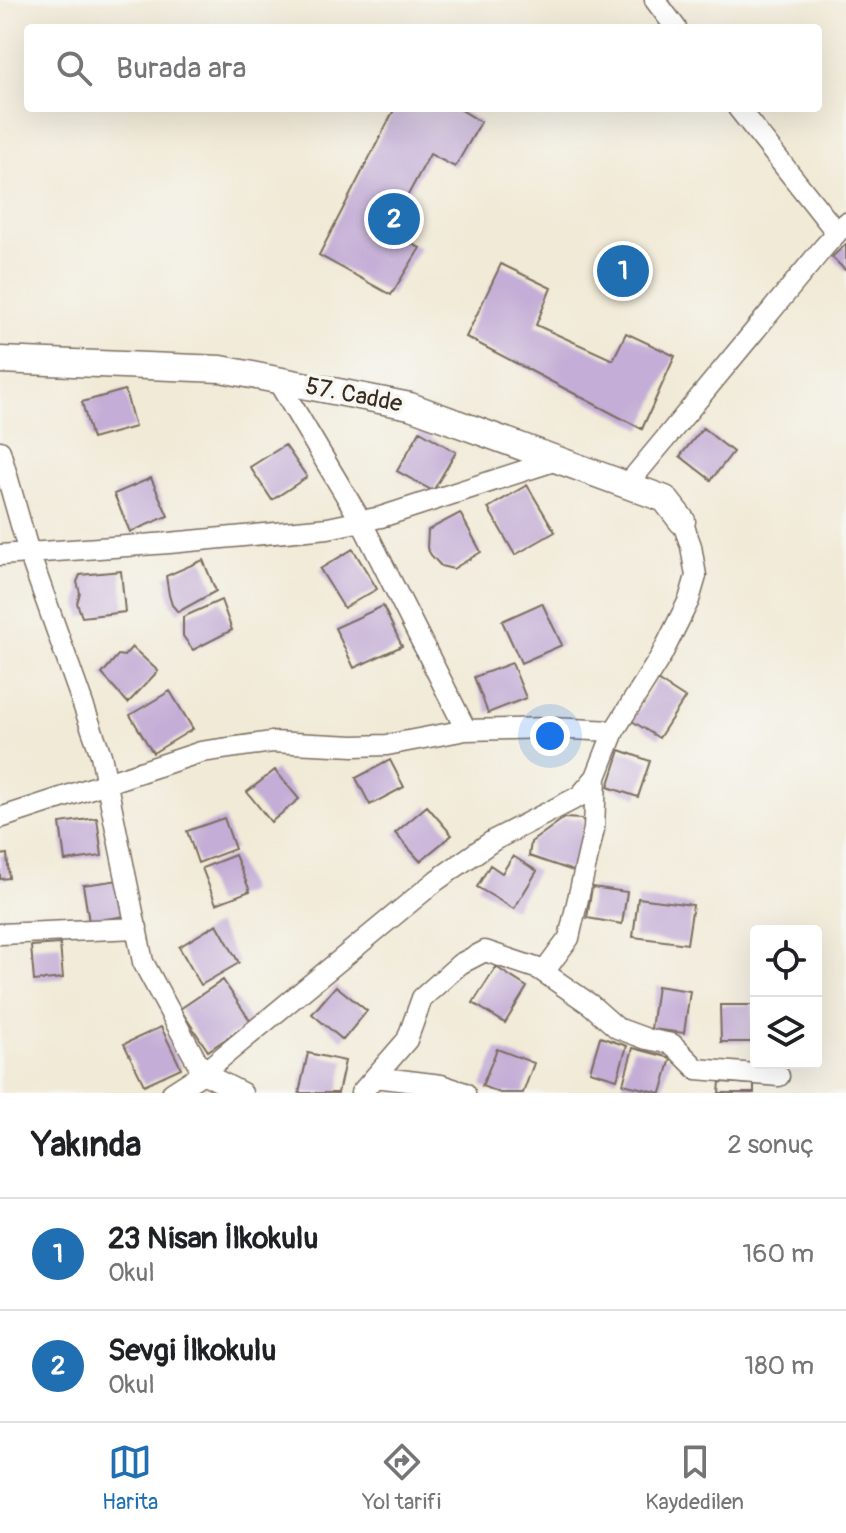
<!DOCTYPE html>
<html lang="tr">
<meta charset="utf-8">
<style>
body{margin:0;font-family:Pangolin,sans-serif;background:#f2f2f2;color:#202124}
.controls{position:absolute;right:24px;bottom:24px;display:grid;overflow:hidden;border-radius:8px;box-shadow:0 8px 32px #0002}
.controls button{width:72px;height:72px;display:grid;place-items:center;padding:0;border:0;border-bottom:2px solid #e0e0e0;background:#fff;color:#202124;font:40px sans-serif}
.you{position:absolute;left:550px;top:736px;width:28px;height:28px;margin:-20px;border:6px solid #fff;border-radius:50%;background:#1a73e8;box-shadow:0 0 0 12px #1a73e833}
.badge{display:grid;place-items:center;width:52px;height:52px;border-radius:50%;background:#1f6fb2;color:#fff;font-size:26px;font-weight:700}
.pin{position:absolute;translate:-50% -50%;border:4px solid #fff;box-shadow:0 2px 8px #0006}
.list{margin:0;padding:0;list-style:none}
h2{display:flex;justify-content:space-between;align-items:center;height:104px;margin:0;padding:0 32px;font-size:34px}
h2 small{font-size:26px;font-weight:400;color:#757577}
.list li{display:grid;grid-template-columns:52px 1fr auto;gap:24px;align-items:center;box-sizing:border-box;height:112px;padding:0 32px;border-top:2px solid #e0e0e0}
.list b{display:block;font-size:30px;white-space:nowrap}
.list p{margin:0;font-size:26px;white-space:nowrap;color:#757577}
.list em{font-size:26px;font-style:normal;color:#757577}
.icon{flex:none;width:44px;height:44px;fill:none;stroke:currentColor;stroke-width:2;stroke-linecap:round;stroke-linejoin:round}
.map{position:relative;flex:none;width:846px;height:1093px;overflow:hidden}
.search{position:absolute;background:#fff;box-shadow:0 8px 32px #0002;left:24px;right:24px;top:24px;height:88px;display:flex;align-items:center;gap:20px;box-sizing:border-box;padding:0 28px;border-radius:8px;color:#757577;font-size:30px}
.sheet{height:328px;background:#fff}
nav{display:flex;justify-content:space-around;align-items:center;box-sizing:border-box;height:112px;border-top:2px solid #e0e0e0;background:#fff;font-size:22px;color:#757577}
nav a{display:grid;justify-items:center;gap:4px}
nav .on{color:#1f6fb2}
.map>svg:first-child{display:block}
</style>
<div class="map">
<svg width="846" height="1093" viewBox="0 0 846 1093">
<rect width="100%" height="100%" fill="#f6f6f2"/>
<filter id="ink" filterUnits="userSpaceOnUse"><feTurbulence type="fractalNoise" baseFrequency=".0125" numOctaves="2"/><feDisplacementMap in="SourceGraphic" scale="16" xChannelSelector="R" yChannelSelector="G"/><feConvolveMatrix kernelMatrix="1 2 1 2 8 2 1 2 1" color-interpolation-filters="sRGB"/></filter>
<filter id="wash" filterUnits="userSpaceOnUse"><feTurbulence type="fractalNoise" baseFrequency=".006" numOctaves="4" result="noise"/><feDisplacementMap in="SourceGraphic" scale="32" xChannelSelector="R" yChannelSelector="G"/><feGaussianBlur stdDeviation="1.8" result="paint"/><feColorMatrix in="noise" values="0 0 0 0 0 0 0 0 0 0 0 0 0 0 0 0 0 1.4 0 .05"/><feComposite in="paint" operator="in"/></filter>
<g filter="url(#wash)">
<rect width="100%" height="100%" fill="#f1ead7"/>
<g id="blocks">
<path fill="#c4add6" d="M395,108h63l23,14 -26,45 -25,-13 -42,78 32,16 -29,47 -72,-40z
M846,244v27l-14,-14z
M501,264l50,24 -15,37 77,35 13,-27 49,23 -33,73 -176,-92z
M125,390l10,37 -43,12 -10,-37z
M703,428l30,24 -22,28 -31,-24z
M420,431l36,21 -23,39 -36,-20z
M285,445l22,32 -35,23 -22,-33z
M151,478l17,38 -38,16 -16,-38z
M527,485l28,47 -40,23 -27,-47z
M460,513l21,39 -28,17 -12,-3 -10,-11 -4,-7 1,-18z
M353,549l24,40 -33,19 -24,-39z
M203,560l13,31 -38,21 -6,-7 -3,-10 -3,-19z
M121,571l4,41 -43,5 -5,-14 3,-10 -3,-11 3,-7z
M221,600l11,30 -39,20 -10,-14v-19z
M542,603l20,42 -41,18 -19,-42z
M383,606l19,40 -48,22 -19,-40z
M132,647l26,24 -30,32 -26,-29 16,-19 6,1z
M512,663l14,35 -38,15 -14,-36z
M657,680l28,18 -26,40 -27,-17z
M170,691l23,38 -40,24 -23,-38z
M620,750l30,11 -12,36 -30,-10z
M390,760l14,27 -34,18 -14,-27z
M275,770l24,29 -28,23 -24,-30z
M427,806l25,29 -32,26 -25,-28z
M97,818l5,38 -37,5 -5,-38z
M224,818l11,31 -37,14 -11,-32z
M564,818l17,1 4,5 -9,48 -47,-16 2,-14z
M7,854l2,24 -9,1v-24z
M235,855l15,36 -34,13 -14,-36z
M513,856l24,15 -23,38 -37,-22 13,-22 12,8z
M119,880l6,36 -36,6 -6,-37z
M592,887l35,5 -5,32 -35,-6z
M638,898l55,7 -6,39 -54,-7z
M217,924l22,39 -38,22 -22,-38z
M60,944l3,34 -29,3 -3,-35z
M496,967l31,20 -22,36 -32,-20z
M223,980l28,42 -43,29 -28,-42z
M336,986l31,25 -24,29 -31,-26z
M657,986l33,5 -6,42 -33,-4z
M720,1005h33v37h-32z
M161,1027l20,41 -37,17 -20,-41z
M600,1037l27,9 -10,33 -27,-8z
M633,1048l38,10 -10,35 -38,-9z
M497,1049l37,14 -11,30h-23l-18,-7z
M308,1053l37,8 -7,32h-39z
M720,1082l34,2v9h-35z"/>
</g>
</g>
<g filter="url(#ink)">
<use href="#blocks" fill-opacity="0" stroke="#7b6d5f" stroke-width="2"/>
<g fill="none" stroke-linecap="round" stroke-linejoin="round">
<defs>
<path id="minor" d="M655,0l21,28
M738,108l99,125
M277,380l84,141 105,209
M0,451l29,102 72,202 42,207 60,111 39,20
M627,485l197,-238 22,-24
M0,555l169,-12 159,-15 53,-11 176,-57
M0,818l201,-66 71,-10 82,4 33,-1 79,-15 84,-2 64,3
M0,934l137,-6
M544,972l25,-34 25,-109 2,-52
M375,1077l66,8 24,8
M172,1093l31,-20 234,-193 57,-40 86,-44 16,-19 18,-46 47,-75 28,-56 7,-24 -5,-30 -9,-25
M361,1093l46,-53 15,-42 38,-34 25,-13 54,18 52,36 26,23 30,11 25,5 25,25 82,7"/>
<path id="tertiary" d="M0,360l221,9 189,37 255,93 17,22"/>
</defs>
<use href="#minor" stroke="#7b6d5f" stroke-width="23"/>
<use href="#tertiary" stroke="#7b6d5f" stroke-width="29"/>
<use href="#minor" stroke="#fff" stroke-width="20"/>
<use href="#tertiary" stroke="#fff" stroke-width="26"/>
</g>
</g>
<g text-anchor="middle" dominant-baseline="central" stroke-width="7" stroke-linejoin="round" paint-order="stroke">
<g font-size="24" fill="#3b2a1e" stroke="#f6f6f2">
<text transform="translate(354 395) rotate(11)">57. Cadde</text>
</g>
</g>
</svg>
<div class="controls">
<button><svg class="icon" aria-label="locate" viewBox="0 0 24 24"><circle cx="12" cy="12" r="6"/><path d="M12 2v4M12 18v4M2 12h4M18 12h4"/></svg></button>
<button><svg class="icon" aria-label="layers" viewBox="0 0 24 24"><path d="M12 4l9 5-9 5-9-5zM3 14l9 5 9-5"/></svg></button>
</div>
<div class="you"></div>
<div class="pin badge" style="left:623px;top:271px">1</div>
<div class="pin badge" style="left:394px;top:219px">2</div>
<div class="search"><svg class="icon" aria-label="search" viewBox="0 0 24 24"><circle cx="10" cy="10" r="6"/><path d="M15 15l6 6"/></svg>Burada ara</div>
</div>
<section class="sheet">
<h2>Yakında<small>2 sonuç</small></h2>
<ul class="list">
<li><span class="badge">1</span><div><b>23 Nisan İlkokulu</b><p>Okul</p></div><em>160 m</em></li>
<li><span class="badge">2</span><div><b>Sevgi İlkokulu</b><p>Okul</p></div><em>180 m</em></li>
</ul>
</section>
<nav>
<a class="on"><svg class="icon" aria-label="map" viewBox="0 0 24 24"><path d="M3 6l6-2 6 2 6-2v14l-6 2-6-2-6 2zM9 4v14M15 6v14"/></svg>Harita</a>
<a><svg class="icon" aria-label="directions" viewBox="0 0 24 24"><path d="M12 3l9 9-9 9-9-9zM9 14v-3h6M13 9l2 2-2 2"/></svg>Yol tarifi</a>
<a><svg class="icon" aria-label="saved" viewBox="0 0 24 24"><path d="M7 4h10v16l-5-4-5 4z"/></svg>Kaydedilen</a>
</nav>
